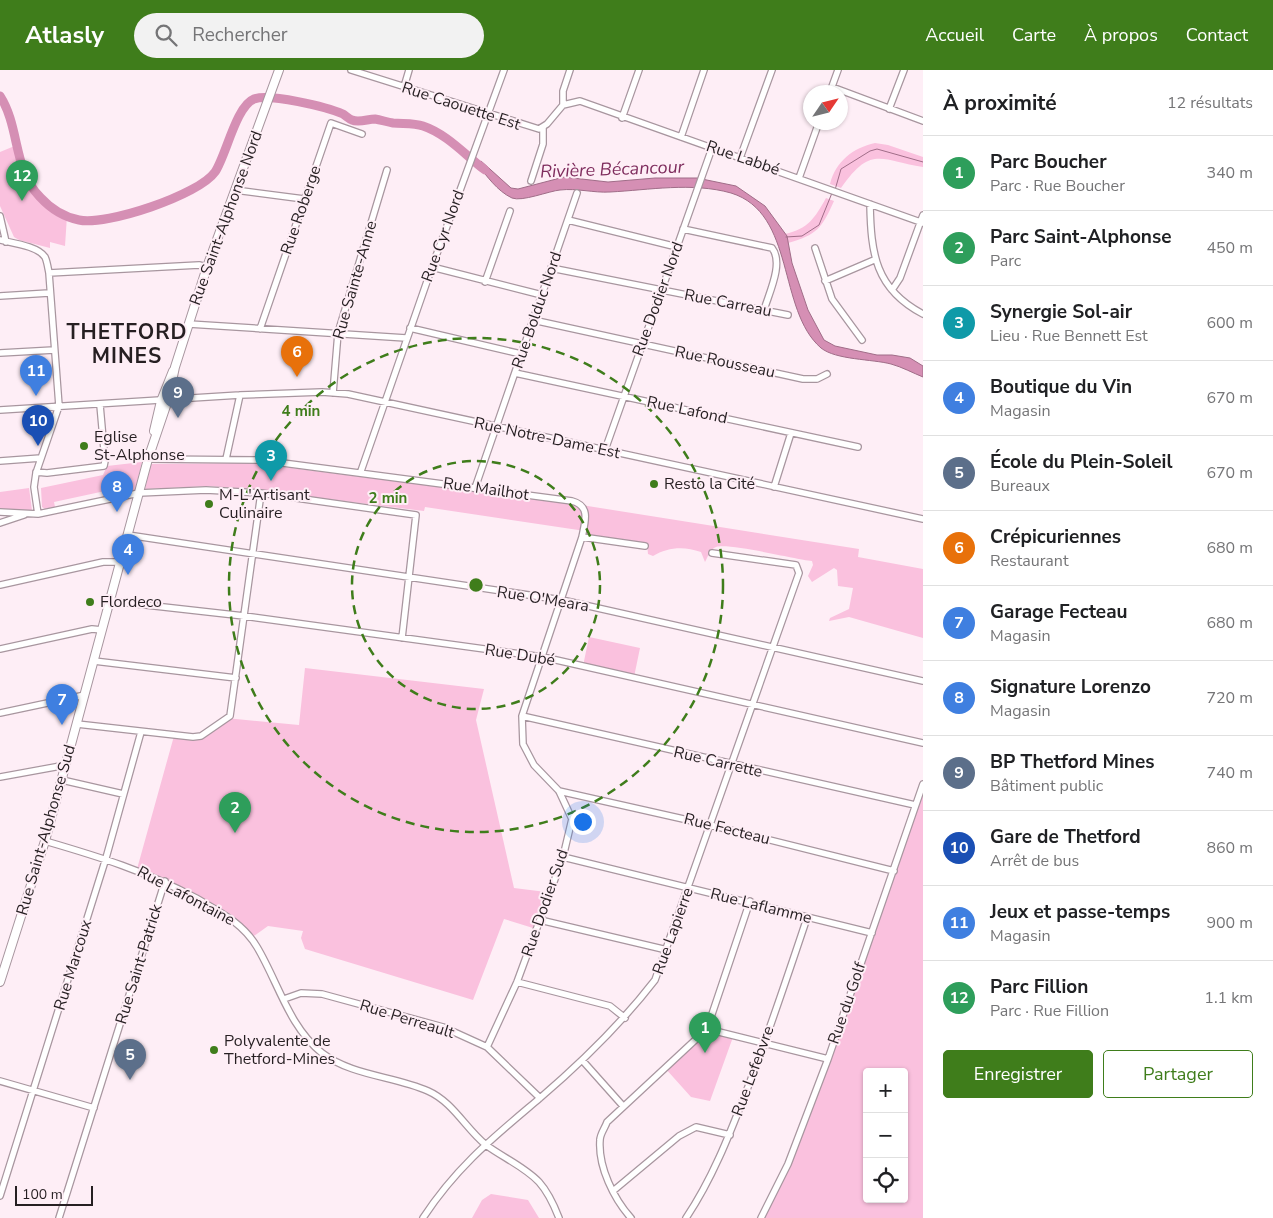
<!DOCTYPE html>
<html lang="fr">
<meta charset="utf-8">
<style>
body{margin:0;font-family:"Nunito Sans",sans-serif;background:#f2f2f2;color:#202124}
.controls{position:absolute;right:15px;bottom:15px;display:grid;overflow:hidden;border-radius:5px;box-shadow:0 1px 4px #0004}
.controls button{width:45px;height:45px;display:grid;place-items:center;padding:0;border:0;border-bottom:1px solid #e0e0e0;background:#fff;color:#202124;font:25px sans-serif}
.compass{position:absolute;left:803px;top:15px;width:45px;height:45px;border-radius:50%;background:#fff;box-shadow:0 1px 4px #0004;rotate:55deg}
.scale{position:absolute;left:15px;bottom:12px;width:78px;box-sizing:border-box;padding-left:5px;border:2px solid #261f22;border-top:0;font-size:14px;line-height:18px;white-space:nowrap;color:#261f22;-webkit-text-stroke:4px #feeef6;paint-order:stroke}
.you{position:absolute;left:582px;top:751px;width:18px;height:18px;margin:-12px;border:4px solid #fff;border-radius:50%;background:#1a73e8;box-shadow:0 0 0 8px #1a73e833}
.badge{display:grid;place-items:center;width:32px;height:32px;border-radius:50%;background:#3f7d1b;color:#fff;font-size:16px;font-weight:700}
.pin{position:absolute;translate:-50% -41px;filter:drop-shadow(0 1px 2px #0008)}
.pin::after{content:'';position:absolute;top:26px;width:18px;height:15px;background:inherit;clip-path:polygon(0 0,100% 0,50% 100%)}
.list{margin:0;padding:0;list-style:none}
h2{display:flex;justify-content:space-between;align-items:center;height:65px;margin:0;padding:0 20px;font-size:21px}
h2 small{font-size:16px;font-weight:400;color:#757577}
.list li{display:grid;grid-template-columns:32px 1fr auto;gap:15px;align-items:center;box-sizing:border-box;height:75px;padding:0 20px;border-top:1px solid #e0e0e0}
.list b{display:block;font-size:19px;white-space:nowrap}
.list p{margin:0;font-size:16px;white-space:nowrap;color:#757577}
.list em{font-size:16px;font-style:normal;color:#757577}
.actions{display:flex;gap:10px;padding:15px 20px}
.actions a{flex:1;padding:11px 0;border:1px solid #3f7d1b;border-radius:5px;text-align:center;font-size:18px;color:#3f7d1b}
.actions .main{background:#3f7d1b;color:#fff}
.icon{flex:none;width:28px;height:28px;fill:none;stroke:currentColor;stroke-width:2;stroke-linecap:round;stroke-linejoin:round}
.map{position:relative;flex:none;width:923px;height:1148px;overflow:hidden}
header{display:flex;align-items:center;gap:30px;box-sizing:border-box;height:70px;padding:0 25px;background:#3f7d1b;color:#fff}
header strong{font-size:24px}
nav{display:flex;gap:28px;margin-inline-start:auto;font-size:18px}
.search{width:350px;height:45px;background:#f2f2f2;display:flex;align-items:center;gap:12px;box-sizing:border-box;padding:0 18px;border-radius:28px;color:#757577;font-size:19px}
main{display:flex}
aside{flex:1;background:#fff}
.map>svg:first-child{display:block}
</style>
<header>
<strong>Atlasly</strong>
<div class="search"><svg class="icon" aria-label="search" viewBox="0 0 24 24"><circle cx="10" cy="10" r="6"/><path d="M15 15l6 6"/></svg>Rechercher</div>
<nav><a>Accueil</a><a>Carte</a><a>À propos</a><a>Contact</a></nav>
</header>
<main>
<div class="map">
<svg width="923" height="1148" viewBox="0 0 923 1148">
<rect width="100%" height="100%" fill="#feeef6"/>
<path fill="#fac1de" fill-rule="evenodd" d="M875,73l13,2 35,12v10c-43,-7 -52,-22 -82,21l-11,-4c6,-23 23,-36 45,-41z
M17,75c7,32 20,56 50,71l-2,30 -15,-4v6l-31,-8 -5,-3 -14,-31v-54z
M826,128l8,3c-12,27 -17,34 -46,42l-3,-9c23,-5 30,-16 41,-36z
M142,392l-7,28 -14,3 -2,-5 -65,14 1,5 -10,2 -3,-2 -1,-19 62,-13 4,-9z
M253,393l322,41 284,45 -1,8 65,12v69l-74,-21 -20,4 1,-3 19,-9 4,-21 -15,-2 -1,-16 -3,-2 -22,14 -4,-6 5,-11 -1,-4c-18,-2 -82,-18 -96,-14 -6,2 -8,10 -11,15l-4,-10c-17,-6 -33,-5 -48,4l-5,-2 -1,-10 -62,-9v-4l-160,-24 -1,4 -179,-22 -36,-3 -64,3 6,-25z
M29,418l3,22 -3,2 -29,-2v-18z
M589,567l51,11 -6,29 -51,-11z
M305,598l179,21 -8,31 38,168 32,4 -13,36 -29,-9 -31,81 -168,-51 -4,-11 2,-7 -35,-5 -17,12 -24,-23 -90,-46 37,-133h27l25,-18 73,7z
M923,714v434h-162l27,-54zM867,1002h37v127h-37z
M707,959l26,8 -23,64 -19,-4 -26,-29z
M491,1124l37,6 11,18h-67l10,-18z"/>
<path fill="#d58fb4" stroke="#a06d88" d="M481,91l30,27 7,1 46,-12 44,5 47,-4h42l39,8 29,20 22,30 5,27 16,47 16,30 11,6 42,9h15l18,3 13,8v11c-10,-4 -21,-10 -32,-13 -19,-5 -55,-4 -70,-16 -44,-38 -25,-135 -90,-155 -39,-11 -82,-3 -121,-1 -17,1 -33,-4 -50,-2 -11,1 -38,12 -48,8 -15,-7 -25,-22 -35,-34z"/>
<g fill="none" stroke-linecap="round" stroke-linejoin="round">
<path stroke="#a06d88" stroke-width="1" d="M835,120l6,-21 29,-18 7,-2 46,13
M786,167l16,-1 17,-11 13,-32"/>
<path stroke="#d58fb4" stroke-width="9" d="M0,26c20,31 13,74 40,101 10,11 24,20 39,23 27,6 120,-25 136,-48 11,-16 21,-66 39,-73 15,-6 73,8 89,15 3,2 6,5 9,6 7,3 16,-1 23,-1 6,1 12,3 18,4 10,1 21,0 30,3 24,8 42,29 62,44"/>
<defs>
<path id="minor" d="M351,0l188,59 8,-5 16,-19v-14l7,-21
M404,17l5,-17
M832,17l91,34
M830,22l8,-22
M563,35l17,-4 343,122
M889,39l15,-39
M622,48l17,-48
M681,67l23,-67
M740,88l32,-88
M799,108l20,-56
M531,111l12,-37v-17
M235,120l69,9
M870,134c1,49 5,85 53,110
M0,146l6,26
M568,150l109,27
M683,159l89,19c12,15 -3,45 -8,62
M0,170c12,3 38,6 45,17 2,4 3,11 4,16l10,133 -23,67 -2,14 4,27
M815,178l17,51 30,41
M432,197l110,28
M551,198l237,47
M49,203l150,-8 8,2
M825,211l49,-21
M485,212l25,-71
M892,220l8,-12 23,-63
M0,226l49,-3
M533,250l270,59h14l10,-5
M189,254l217,14
M410,258l111,26
M260,259l71,-206 31,11
M0,283l54,-3
M515,303l343,74
M333,323l5,-60 49,-163
M0,340l240,-15 82,-3 26,2 575,125
M605,380l107,-302
M148,389l112,1 312,41c19,5 13,21 10,36l-60,179 1,28 11,21 25,26 13,28 -9,38 -46,125 -30,65
M226,389l14,-64
M0,391l41,-3
M361,401l71,-204 72,-197
M36,402l11,1 57,-7 1,-5 -5,-56
M774,417l17,-54
M475,418l102,-295
M0,442l38,2 101,-21 67,-3 55,3 155,22 -14,123
M0,453l24,-8
M128,465l434,65 361,81
M582,467l63,9
M0,515l103,-23h17
M110,531l134,15 299,41 380,86
M0,579l92,-20 10,1
M94,591l142,17
M0,643l85,-18
M522,646l393,89
M77,654l116,13 8,-1 29,-20 31,-223
M0,707l66,-12
M62,710l61,14
M559,721l151,34 184,46
M45,771c55,16 100,30 151,57 24,14 47,25 61,49 21,35 32,80 65,106 30,23 72,23 106,38 25,11 38,38 58,54 16,12 39,22 53,37 9,10 15,23 20,36
M563,787l309,76
M540,850l127,30
M517,912l93,24 15,12
M284,929l17,-6 21,1 121,33 44,20 53,51
M707,959l121,30
M582,990l41,46
M0,1011l94,27
M613,1121l66,-55 17,-9 34,8
M0,1126l106,-338 35,-126
M59,1148l106,-337
M423,1148c34,-52 71,-81 117,-120 42,-36 81,-74 115,-118l144,-407 -3,-8 -84,-12
M631,1148c-17,-19 -33,-51 -31,-78 0,-6 5,-12 7,-18l100,-93 43,-128
M686,1148c27,-40 44,-85 62,-131 21,-55 40,-112 59,-169
M761,1148l27,-54 40,-105 95,-275"/>
<path id="major" d="M154,361l7,-30 12,-30
M0,912l45,-141 103,-382 20,-59 7,-33 32,-100 72,-197"/>
</defs>
<use href="#minor" stroke="#a8969f" stroke-width="8"/>
<use href="#major" stroke="#a8969f" stroke-width="10"/>
<use href="#minor" stroke="#fff" stroke-width="5.5"/>
<use href="#major" stroke="#fff" stroke-width="8"/>
</g>
<g fill="none" stroke="#3f7d1b" stroke-width="2.5" stroke-dasharray="9 6">
<circle cx="476" cy="515" r="124"/>
<circle cx="476" cy="515" r="247"/>
</g>
<g fill="#3f7d1b" stroke="#feeef6" stroke-width="2">
<circle cx="84" cy="376" r="5"/>
<circle cx="654" cy="414" r="5"/>
<circle cx="209" cy="434" r="5"/>
<circle cx="90" cy="532" r="5"/>
<circle cx="214" cy="980" r="5"/>
</g>
<g text-anchor="middle" dominant-baseline="central" stroke-width="4" stroke-linejoin="round" paint-order="stroke">
<g font-size="16" fill="#261f22" stroke="#feeef6">
<text transform="translate(461 36) rotate(18)">Rue Caouette Est</text>
<text transform="translate(743 88) rotate(19)">Rue Labbé</text>
<text transform="translate(301 140) rotate(-71)">Rue Roberge</text>
<text transform="translate(226 148) rotate(-70)">Rue Saint-Alphonse Nord</text>
<text transform="translate(443 166) rotate(-70)">Rue Cyr Nord</text>
<text transform="translate(355 210) rotate(-74)">Rue Sainte-Anne</text>
<text transform="translate(658 229) rotate(-70)">Rue Dodier Nord</text>
<text transform="translate(728 233) rotate(11)">Rue Carreau</text>
<text transform="translate(537 240) rotate(-71)">Rue Bolduc Nord</text>
<text transform="translate(725 292) rotate(12)">Rue Rousseau</text>
<text transform="translate(687 340) rotate(12)">Rue Lafond</text>
<text transform="translate(547 368) rotate(12)">Rue Notre-Dame Est</text>
<text transform="translate(486 419) rotate(8)">Rue Mailhot</text>
<text transform="translate(543 529) rotate(9)">Rue O'Meara</text>
<text transform="translate(520 585) rotate(9)">Rue Dubé</text>
<text transform="translate(718 692) rotate(13)">Rue Carrette</text>
<text transform="translate(727 759) rotate(14)">Rue Fecteau</text>
<text transform="translate(46 760) rotate(-74)">Rue Saint-Alphonse Sud</text>
<text transform="translate(186 826) rotate(28)">Rue Lafontaine</text>
<text transform="translate(545 833) rotate(-71)">Rue Dodier Sud</text>
<text transform="translate(761 836) rotate(14)">Rue Laflamme</text>
<text transform="translate(673 861) rotate(-70)">Rue Lapierre</text>
<text transform="translate(139 894) rotate(-73)">Rue Saint-Patrick</text>
<text transform="translate(73 895) rotate(-73)">Rue Marcoux</text>
<text transform="translate(847 933) rotate(-71)">Rue du Golf</text>
<text transform="translate(407 949) rotate(17)">Rue Perreault</text>
<text transform="translate(753 1001) rotate(-70)">Rue Lefebvre</text>
</g>
<g font-size="16" fill="#261f22" stroke="#feeef6" text-anchor="start">
<text x="94" y="367">Eglise<tspan x="94" dy="18">St-Alphonse</tspan></text>
<text x="664" y="414">Resto la Cité</text>
<text x="219" y="425">M-L'Artisant<tspan x="219" dy="18">Culinaire</tspan></text>
<text x="100" y="532">Flordeco</text>
<text x="224" y="971">Polyvalente de<tspan x="224" dy="18">Thetford-Mines</tspan></text>
</g>
<g font-size="18" font-style="italic" fill="#7f2d5e" stroke="#feeef6">
<text transform="translate(612 99) rotate(-2)">Rivière Bécancour</text>
</g>
<g font-size="21" font-weight="bold" letter-spacing="1" fill="#261f22" stroke="#feeef6">
<text x="127" y="262">THETFORD<tspan x="127" dy="24">MINES</tspan></text>
</g>
</g>
<circle cx="476" cy="515" r="8" fill="#3f7d1b" stroke="#feeef6" stroke-width="2.5"/>
<g font-size="15" text-anchor="middle" font-weight="bold" fill="#3f7d1b" stroke="#feeef6" stroke-width="4" stroke-linejoin="round" paint-order="stroke">
<text x="301" y="346">4 min</text>
<text x="388" y="433">2 min</text>
</g>
</svg>
<div class="controls">
<button>+</button>
<button>−</button>
<button><svg class="icon" aria-label="locate" viewBox="0 0 24 24"><circle cx="12" cy="12" r="6"/><path d="M12 2v4M12 18v4M2 12h4M18 12h4"/></svg></button>
</div>
<svg class="compass" viewBox="-18 -18 36 36"><path d="M0-13l5 13h-10z" fill="#e53935"/><path d="M0 13l5-13h-10z" fill="#757577"/></svg>
<div class="scale">100 m</div>
<div class="you"></div>
<div class="pin badge" style="left:705px;top:983px;background:#2e9e5b">1</div>
<div class="pin badge" style="left:235px;top:763px;background:#2e9e5b">2</div>
<div class="pin badge" style="left:271px;top:411px;background:#0f9aa8">3</div>
<div class="pin badge" style="left:128px;top:505px;background:#3f7fe0">4</div>
<div class="pin badge" style="left:130px;top:1010px;background:#5c6f8a">5</div>
<div class="pin badge" style="left:297px;top:307px;background:#e8710a">6</div>
<div class="pin badge" style="left:62px;top:655px;background:#3f7fe0">7</div>
<div class="pin badge" style="left:117px;top:442px;background:#3f7fe0">8</div>
<div class="pin badge" style="left:178px;top:348px;background:#5c6f8a">9</div>
<div class="pin badge" style="left:38px;top:376px;background:#1a4fb4">10</div>
<div class="pin badge" style="left:36px;top:326px;background:#3f7fe0">11</div>
<div class="pin badge" style="left:22px;top:131px;background:#2e9e5b">12</div>
</div>
<aside>
<h2>À proximité<small>12 résultats</small></h2>
<ul class="list">
<li><span class="badge" style="background:#2e9e5b">1</span><div><b>Parc Boucher</b><p>Parc · Rue Boucher</p></div><em>340 m</em></li>
<li><span class="badge" style="background:#2e9e5b">2</span><div><b>Parc Saint-Alphonse</b><p>Parc</p></div><em>450 m</em></li>
<li><span class="badge" style="background:#0f9aa8">3</span><div><b>Synergie Sol-air</b><p>Lieu · Rue Bennett Est</p></div><em>600 m</em></li>
<li><span class="badge" style="background:#3f7fe0">4</span><div><b>Boutique du Vin</b><p>Magasin</p></div><em>670 m</em></li>
<li><span class="badge" style="background:#5c6f8a">5</span><div><b>École du Plein-Soleil</b><p>Bureaux</p></div><em>670 m</em></li>
<li><span class="badge" style="background:#e8710a">6</span><div><b>Crépicuriennes</b><p>Restaurant</p></div><em>680 m</em></li>
<li><span class="badge" style="background:#3f7fe0">7</span><div><b>Garage Fecteau</b><p>Magasin</p></div><em>680 m</em></li>
<li><span class="badge" style="background:#3f7fe0">8</span><div><b>Signature Lorenzo</b><p>Magasin</p></div><em>720 m</em></li>
<li><span class="badge" style="background:#5c6f8a">9</span><div><b>BP Thetford Mines</b><p>Bâtiment public</p></div><em>740 m</em></li>
<li><span class="badge" style="background:#1a4fb4">10</span><div><b>Gare de Thetford</b><p>Arrêt de bus</p></div><em>860 m</em></li>
<li><span class="badge" style="background:#3f7fe0">11</span><div><b>Jeux et passe-temps</b><p>Magasin</p></div><em>900 m</em></li>
<li><span class="badge" style="background:#2e9e5b">12</span><div><b>Parc Fillion</b><p>Parc · Rue Fillion</p></div><em>1.1 km</em></li>
</ul>
<div class="actions"><a class="main">Enregistrer</a><a>Partager</a></div>
</aside>
</main>
